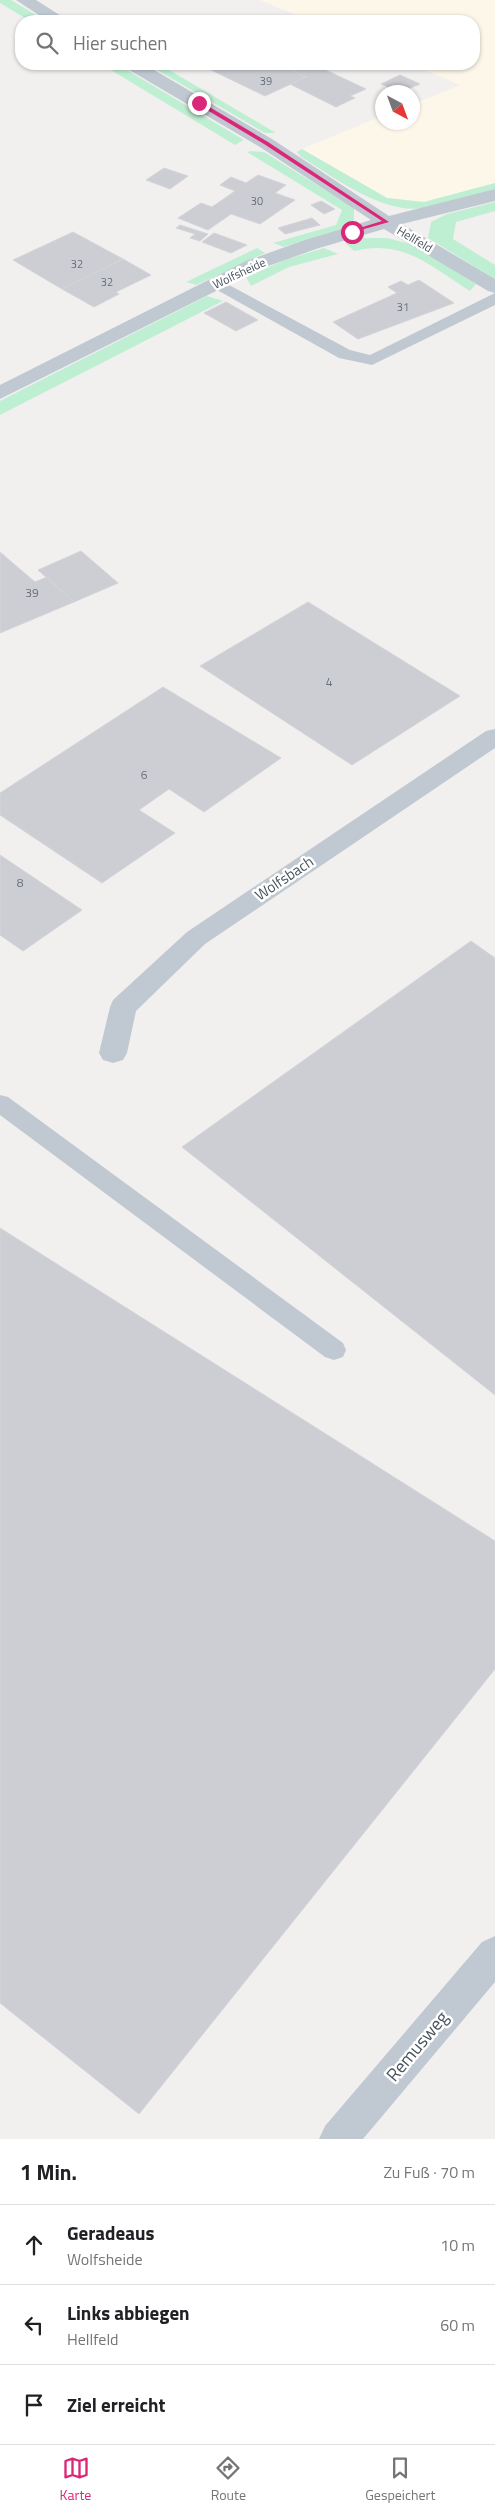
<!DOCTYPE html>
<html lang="de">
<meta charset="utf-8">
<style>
body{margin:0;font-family:"Titillium Web",sans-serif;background:#f2f2f2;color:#202124}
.compass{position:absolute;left:375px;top:85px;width:45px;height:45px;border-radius:50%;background:#fff;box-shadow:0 1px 4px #0004;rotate:139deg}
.stop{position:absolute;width:15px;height:15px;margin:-11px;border:4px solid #db2777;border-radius:50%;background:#fff}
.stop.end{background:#db2777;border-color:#fff;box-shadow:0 1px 5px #0008}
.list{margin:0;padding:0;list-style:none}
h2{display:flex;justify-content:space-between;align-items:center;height:65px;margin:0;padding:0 20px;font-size:21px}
h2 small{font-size:16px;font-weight:400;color:#757577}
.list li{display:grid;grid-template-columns:32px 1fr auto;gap:15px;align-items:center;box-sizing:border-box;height:80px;padding:0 20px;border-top:1px solid #e0e0e0}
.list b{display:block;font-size:19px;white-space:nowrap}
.list p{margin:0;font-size:16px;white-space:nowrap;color:#757577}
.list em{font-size:16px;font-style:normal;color:#757577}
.icon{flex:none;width:28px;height:28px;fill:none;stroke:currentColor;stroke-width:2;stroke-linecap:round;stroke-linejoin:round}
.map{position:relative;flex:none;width:495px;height:2139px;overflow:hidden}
.search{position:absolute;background:#fff;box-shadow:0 1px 4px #0004;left:15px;right:15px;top:15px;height:55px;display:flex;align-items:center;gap:12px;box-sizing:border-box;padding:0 18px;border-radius:20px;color:#757577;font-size:19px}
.sheet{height:305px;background:#fff}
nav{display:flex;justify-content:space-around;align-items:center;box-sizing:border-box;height:70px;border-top:1px solid #e0e0e0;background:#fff;font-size:14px;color:#757577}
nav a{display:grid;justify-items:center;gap:2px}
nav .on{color:#db2777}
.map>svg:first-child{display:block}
</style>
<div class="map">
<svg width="495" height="2139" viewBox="0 0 495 2139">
<rect width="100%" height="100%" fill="#f2efef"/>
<path fill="#fcf7e9" d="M260,0h235v183l-71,19 -37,-4 -85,-49 80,-33v6h30l1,-18 47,-19 -49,-21h63v-43h-164z"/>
<path fill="#bfefd3" d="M0,0h11l35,21h-16l-30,-18z
M101,64h16l127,76 -9,5z
M147,64h12l117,69h-11z
M302,149l85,49 37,4 71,-19v6c-23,6 -47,14 -71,19 -41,7 -90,-31 -123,-51l-4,-5z
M251,151l13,1 90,56v12l-10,8 -60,19 -11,-4 63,-18 6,-15 -95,-58z
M495,202v9l-39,11 -3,17 42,26v14l-67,-41 3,-16 16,-8z
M363,238h24l27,7 62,39 -6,7c-40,-25 -66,-52 -116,-40l-9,-8z
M257,248l8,5 -69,32 -10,-3z
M324,248l14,6 -49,13 -38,19 -5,-9 39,-17z
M207,296l16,5 -223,114v-14z"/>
<path fill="#ccced4" stroke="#d3d5db" d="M220,64h59l27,13 -41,19 -56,-27z
M279,64h34l53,25 -16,7 5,2 -19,9 -46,-23 16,-7z
M400,75l20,9 -20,8 -19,-8z
M164,168l24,8 -18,13 -24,-9z
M258,175l28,10 -11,8 20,7 -35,24 -29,-10 -23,16 -30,-12 23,-15 11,4 23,-16 -15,-6 11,-8 15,6z
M321,201l14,8 -11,5 -13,-9z
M312,218l8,7 -35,9 -7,-6z
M180,225l28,9 -8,7 -10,-3 5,-4 -19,-6z
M73,232l50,27 -61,30 -49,-29z
M214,233l33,12 -16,8 -29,-11z
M123,259l28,16 -35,17 3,2 -25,13 -32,-18z
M419,280l35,23 -96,36 -25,-17 64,-29 -9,-6 13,-6 7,4z
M226,302l32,18 -22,11 -32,-18z
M81,551l37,32 -44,19 -36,-32z
M0,552l35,30 12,-5 27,25 -74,31z
M308,602l152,94 -108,69 -152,-99z
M163,687l118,71 -77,54 -35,-23 -30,21 36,23 -73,50 -102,-68v-22z
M0,855l82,55 -59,41 -23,-16z
M471,941l24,17v437l-313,-248z
M0,1228l495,313v128l-356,445 -139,-111z"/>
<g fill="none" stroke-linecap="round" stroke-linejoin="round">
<path fill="#c0c9d1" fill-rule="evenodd" d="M216,278l134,72 20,5 125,-62v12l-123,60 -33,-7 -129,-72 -2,-3z
M0,1095l8,2 335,246 3,7 -3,7 -9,3 -9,-3 -325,-242z"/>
<path fill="#c0c9d1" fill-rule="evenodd" d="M16,0h20l33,21h-21z
M123,64h21l128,75 117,77 106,-27v12l-93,23 93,55v14l-7,-2 -104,-62 -65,19 -59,21 -260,130v-14l246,-124 59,-21 66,-20 -111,-73 -134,-79z
M495,729v19l-290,196 -69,67 -9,42 -4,7 -10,3 -10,-3 -4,-7 11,-46 3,-7 74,-68 299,-201z
M495,1936v46l-132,157h-44l6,-13 157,-184z"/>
</g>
<path fill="#db2777" d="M197,102h4l67,40 121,80 -39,11v-2l32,-10 -118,-77 -67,-40z"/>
<g text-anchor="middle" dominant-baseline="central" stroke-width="5" stroke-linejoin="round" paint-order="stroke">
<g font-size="11" fill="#69717b">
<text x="266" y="81">39</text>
<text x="257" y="201">30</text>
<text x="77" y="264">32</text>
<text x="107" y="282">32</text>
<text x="403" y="307">31</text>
</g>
<g font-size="12" fill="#48525d" stroke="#fff">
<text transform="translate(415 239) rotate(31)">Hellfeld</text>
<text transform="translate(239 273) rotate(-25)">Wolfsheide</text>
</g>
<g font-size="12" fill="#69717b">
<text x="32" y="592">39</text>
<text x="329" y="681">4</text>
<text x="144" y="774">6</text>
<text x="20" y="882">8</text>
</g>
<g font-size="15" fill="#48525d" stroke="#fff">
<text transform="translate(284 878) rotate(-34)">Wolfsbach</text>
</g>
<g font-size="18" fill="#48525d" stroke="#fff">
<text transform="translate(417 2046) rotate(-50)">Remusweg</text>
</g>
</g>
</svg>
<svg class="compass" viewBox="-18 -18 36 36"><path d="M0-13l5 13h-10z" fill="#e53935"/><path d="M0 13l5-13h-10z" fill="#757577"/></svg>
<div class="stop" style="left:352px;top:232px"></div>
<div class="stop end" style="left:199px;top:103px"></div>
<div class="search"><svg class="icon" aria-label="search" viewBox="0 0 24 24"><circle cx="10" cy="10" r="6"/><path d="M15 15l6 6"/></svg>Hier suchen</div>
</div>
<section class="sheet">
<h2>1 Min.<small>Zu Fuß · 70 m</small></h2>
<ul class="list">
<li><svg class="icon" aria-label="ahead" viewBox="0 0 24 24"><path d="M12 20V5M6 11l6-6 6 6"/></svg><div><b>Geradeaus</b><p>Wolfsheide</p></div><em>10 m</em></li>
<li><svg class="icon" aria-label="left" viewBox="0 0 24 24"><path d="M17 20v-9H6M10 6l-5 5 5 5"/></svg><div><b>Links abbiegen</b><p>Hellfeld</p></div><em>60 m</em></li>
<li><svg class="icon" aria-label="arrive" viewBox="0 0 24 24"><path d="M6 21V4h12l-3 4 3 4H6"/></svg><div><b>Ziel erreicht</b></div></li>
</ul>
</section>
<nav>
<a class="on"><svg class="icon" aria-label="map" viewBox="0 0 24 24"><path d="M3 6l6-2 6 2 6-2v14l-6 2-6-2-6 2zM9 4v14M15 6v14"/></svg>Karte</a>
<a><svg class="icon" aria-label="directions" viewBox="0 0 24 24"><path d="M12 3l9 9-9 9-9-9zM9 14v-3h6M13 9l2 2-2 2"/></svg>Route</a>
<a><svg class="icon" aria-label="saved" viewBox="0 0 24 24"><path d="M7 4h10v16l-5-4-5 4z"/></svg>Gespeichert</a>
</nav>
